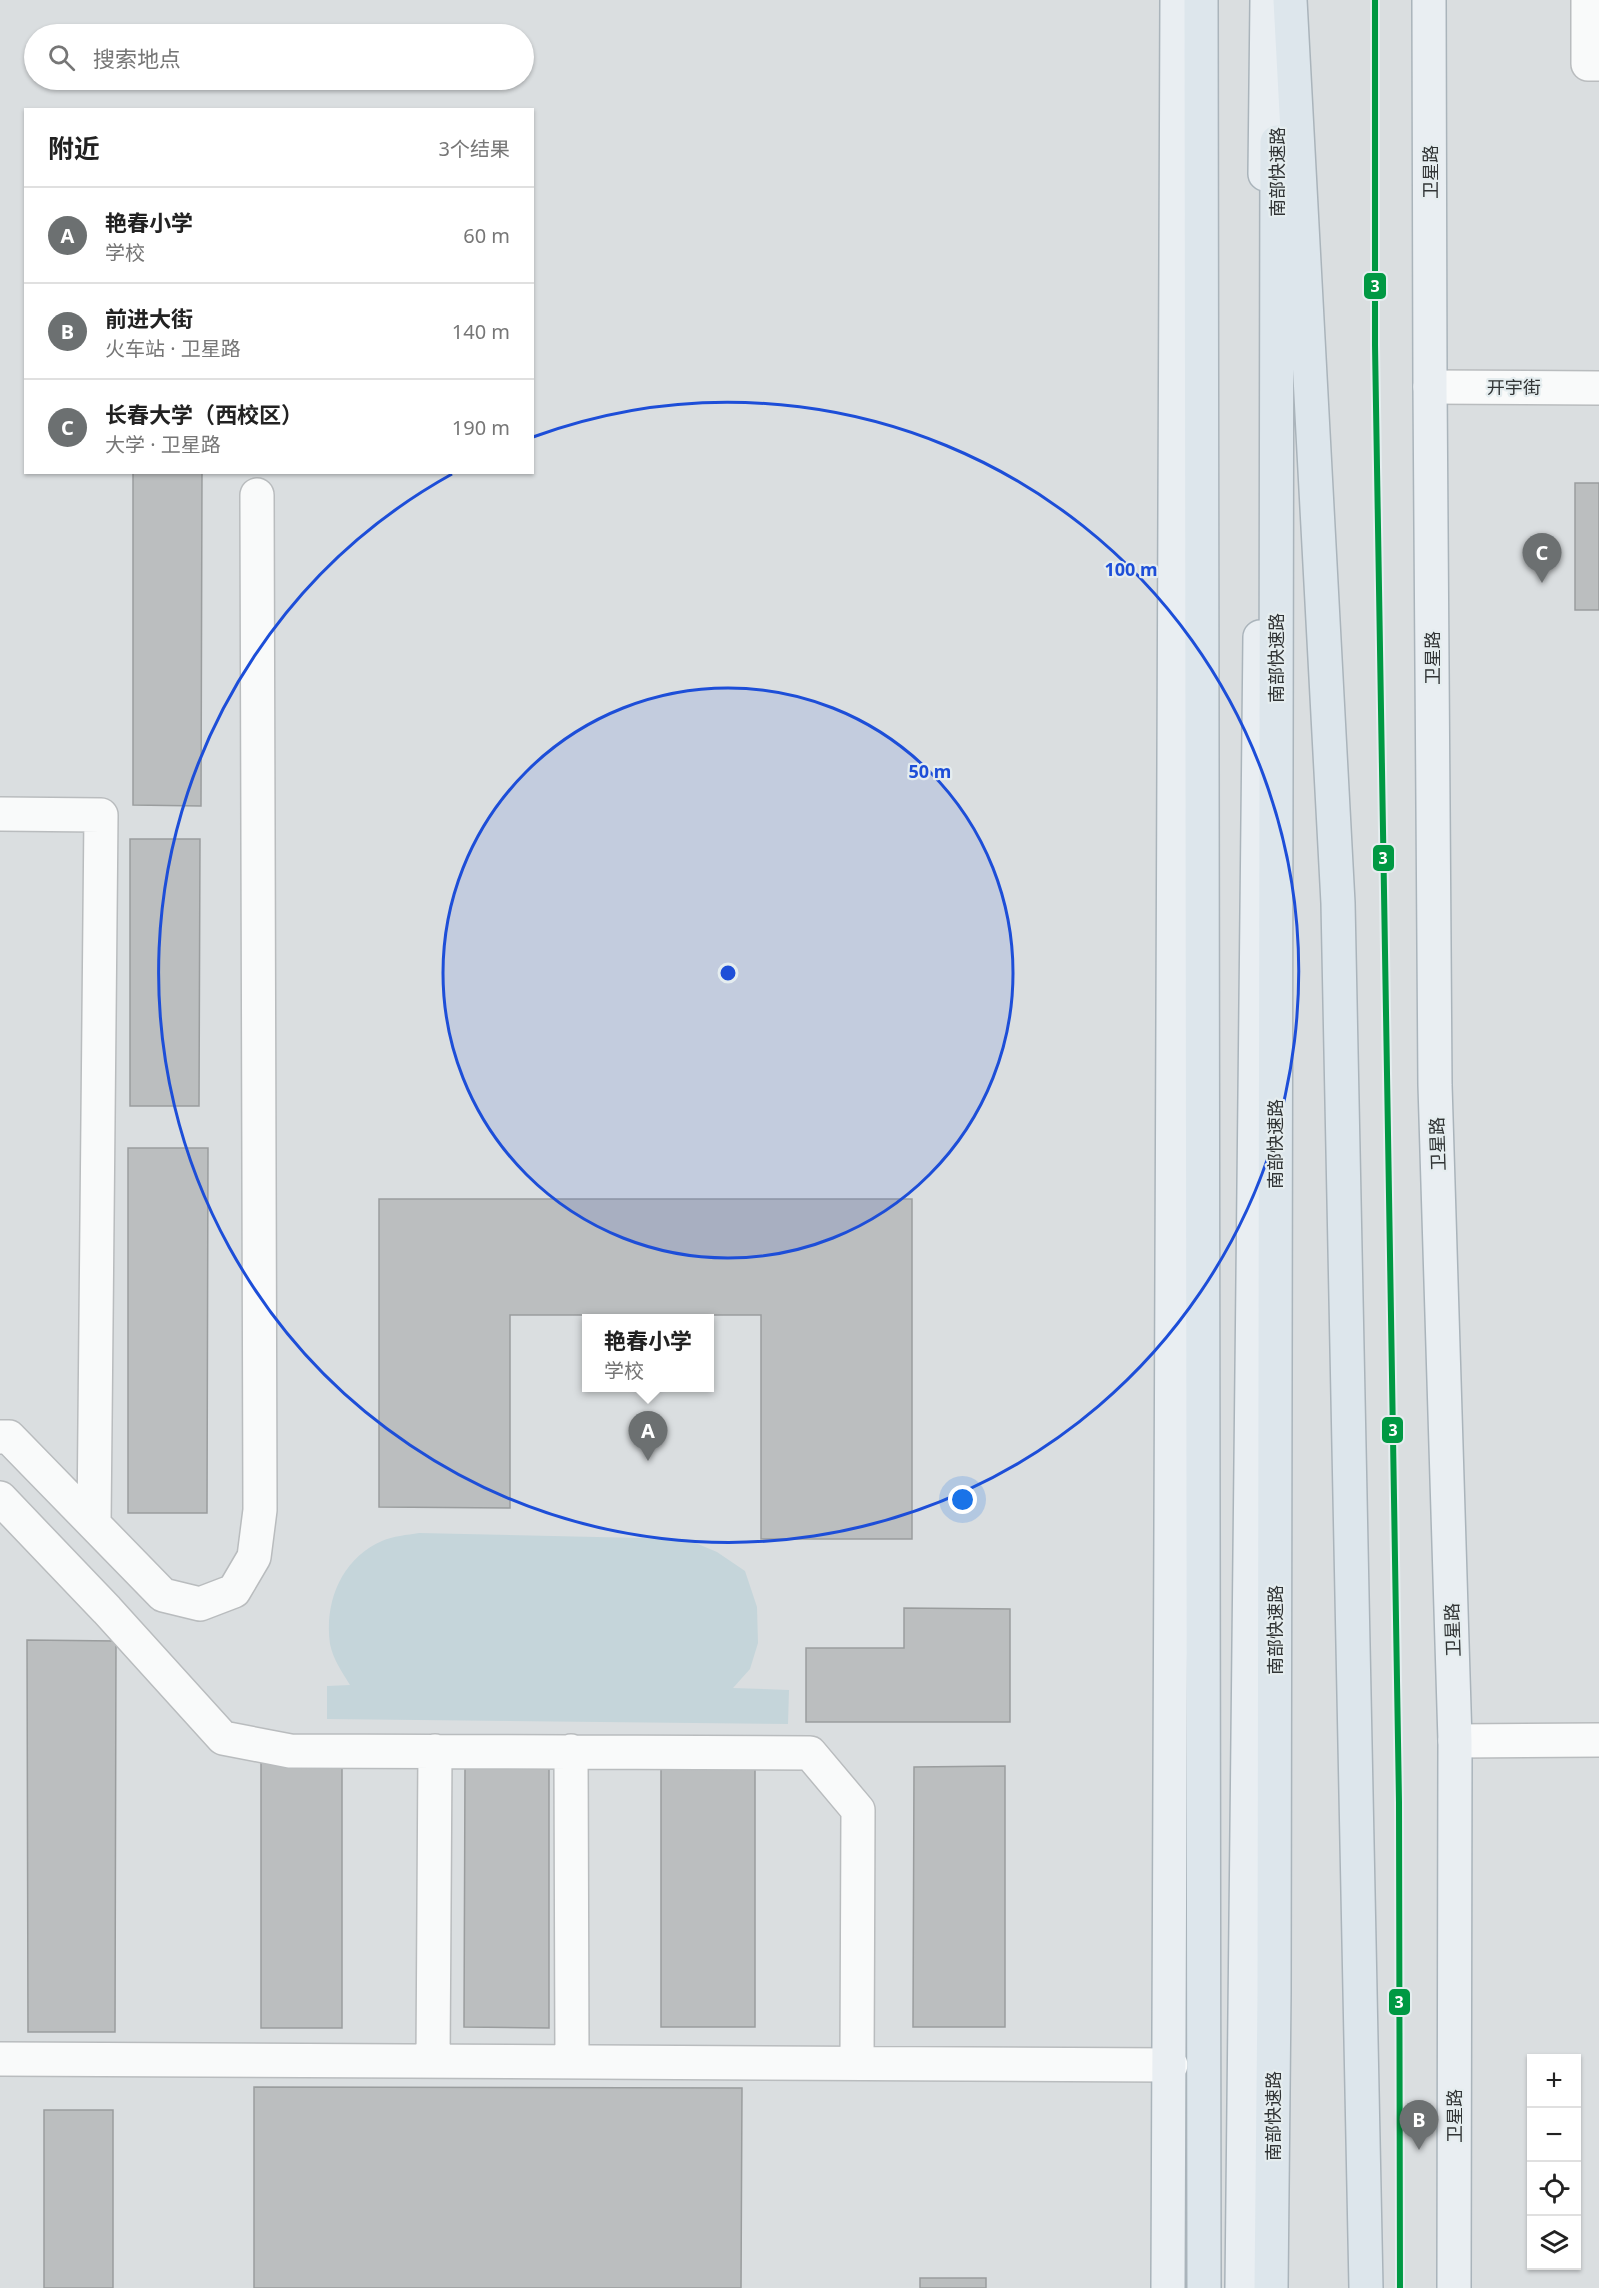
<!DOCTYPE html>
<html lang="zh">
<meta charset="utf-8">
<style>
body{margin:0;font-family:"Noto Sans","Noto Sans SC",sans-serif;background:#f6f6f6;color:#222}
.controls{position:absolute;right:18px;bottom:18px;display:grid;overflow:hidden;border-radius:0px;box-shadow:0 2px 4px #0004}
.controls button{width:54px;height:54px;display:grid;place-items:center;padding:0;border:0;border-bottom:2px solid #e0e0e0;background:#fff;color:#222;font:30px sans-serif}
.you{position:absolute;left:963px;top:1500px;width:21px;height:21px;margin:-15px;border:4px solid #fff;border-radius:50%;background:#1a73e8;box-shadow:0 0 0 9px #1a73e833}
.badge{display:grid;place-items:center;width:39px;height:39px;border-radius:50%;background:#6c7071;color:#fff;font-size:20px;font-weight:700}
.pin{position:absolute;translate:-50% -50px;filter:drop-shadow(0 2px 3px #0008)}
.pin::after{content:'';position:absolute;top:32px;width:21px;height:18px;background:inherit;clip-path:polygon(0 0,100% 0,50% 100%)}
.popup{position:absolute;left:582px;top:1314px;width:132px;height:78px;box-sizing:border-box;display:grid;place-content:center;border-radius:0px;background:#fff;filter:drop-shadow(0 2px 4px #0005);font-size:20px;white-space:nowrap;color:#767676}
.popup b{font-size:22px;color:#222}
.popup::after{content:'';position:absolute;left:50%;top:100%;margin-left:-12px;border:12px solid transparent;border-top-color:#fff}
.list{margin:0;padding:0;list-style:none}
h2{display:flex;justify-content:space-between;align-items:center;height:78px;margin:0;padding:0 24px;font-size:26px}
h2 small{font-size:20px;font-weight:400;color:#767676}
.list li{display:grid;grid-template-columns:39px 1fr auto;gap:18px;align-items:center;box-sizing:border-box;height:96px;padding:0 24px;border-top:2px solid #e0e0e0}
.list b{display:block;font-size:22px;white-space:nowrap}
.list p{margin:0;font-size:20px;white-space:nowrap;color:#767676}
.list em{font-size:20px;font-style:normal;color:#767676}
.icon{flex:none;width:33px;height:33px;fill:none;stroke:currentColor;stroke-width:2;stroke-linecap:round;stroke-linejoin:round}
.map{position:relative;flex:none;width:1599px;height:2288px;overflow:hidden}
.search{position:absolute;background:#fff;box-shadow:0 2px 4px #0004;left:24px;top:24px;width:510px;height:66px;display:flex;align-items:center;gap:15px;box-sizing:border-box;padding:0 21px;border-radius:33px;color:#767676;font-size:22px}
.panel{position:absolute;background:#fff;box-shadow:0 2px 4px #0004;left:24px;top:108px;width:510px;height:366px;border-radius:0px}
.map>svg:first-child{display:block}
</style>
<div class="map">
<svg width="1599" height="2288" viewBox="0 0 1599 2288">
<rect width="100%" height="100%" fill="#dadee0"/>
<path fill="#c5d5da" d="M419,1533l267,6 31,13 28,19 12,36 1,36 -8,26 -17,19 56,2 -1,34 -461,-5v-33l23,-1c-8,-13 -17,-26 -20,-41 -6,-42 12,-86 52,-103 11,-5 25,-6 37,-8z"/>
<path fill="#bbbebf" stroke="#9a9d9e" stroke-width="1.5" d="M133,472h69l-1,334 -68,-1z
M1575,483h24v127h-24z
M130,839h70l-1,267h-69z
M128,1148h80l-1,365h-79z
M379,1199h533v340h-151v-224h-251v193l-131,-1z
M904,1608l106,1v113h-204v-74h98z
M27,1640l89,1 -1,391h-87z
M261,1760h81v268h-81z
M661,1765h94v262h-94z
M465,1766h84v262l-85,-1z
M1005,1766v261h-92l1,-260z
M254,2087l488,1 -1,200h-487z
M44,2110h69v178h-69z
M920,2278h66v10h-66z"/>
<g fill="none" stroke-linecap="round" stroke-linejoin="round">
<defs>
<path id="minor" d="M1588,0v64h11
M1430,387l169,1
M0,814l101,1 -7,709
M0,1437h9l154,158 37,9 34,-13 20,-34 6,-47 -3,-1015
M0,1498l107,112 116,128 67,13 520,2 48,57 -1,253
M1455,1741l144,-1
M571,1751l1,311
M0,2059l1171,6
M433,2061l2,-310"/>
<path id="major" d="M1429,0l1,387 5,698 20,656 -1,547
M1265,174l2,-174
M1168,2288l9,-2288
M1242,2288l18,-1651"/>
<path id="highway" d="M1201,0l3,2288
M1290,0l48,903 28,1385
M1271,2288l3,-295 3,-1851"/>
</defs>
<use href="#minor" stroke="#b9bcbe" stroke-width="36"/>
<use href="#major" stroke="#aab4bb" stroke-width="36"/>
<use href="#highway" stroke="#aab4bb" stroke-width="36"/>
<use href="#minor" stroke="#f9fafa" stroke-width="33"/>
<use href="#major" stroke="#e9eef2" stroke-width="33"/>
<use href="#highway" stroke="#dde6ec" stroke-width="33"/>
<defs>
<path id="rail-1" d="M1375,0v345l24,1457 1,486"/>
</defs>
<use href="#rail-1" stroke="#e5edef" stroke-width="10"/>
<use href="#rail-1" stroke="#009943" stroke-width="6"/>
</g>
<circle cx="728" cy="973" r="285" fill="#1d4ed8" fill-opacity=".12"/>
<g fill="none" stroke="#1d4ed8" stroke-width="3">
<circle cx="728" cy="973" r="285"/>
<path d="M533 437A570 570 0 1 1 452 474"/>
</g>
<g text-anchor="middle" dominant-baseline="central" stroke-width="4.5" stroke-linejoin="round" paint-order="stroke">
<g font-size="18" fill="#313435" stroke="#e5edef">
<text transform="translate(1277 172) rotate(-90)">南部快速路</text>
<text transform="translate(1430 172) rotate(-90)">卫星路</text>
<text x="1514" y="387">开宇街</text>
<text transform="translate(1276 658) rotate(-90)">南部快速路</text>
<text transform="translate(1432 658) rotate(-90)">卫星路</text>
<text transform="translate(1275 1144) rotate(-90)">南部快速路</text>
<text transform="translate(1437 1144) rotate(-92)">卫星路</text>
<text transform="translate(1275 1630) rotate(-90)">南部快速路</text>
<text transform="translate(1452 1630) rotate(-92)">卫星路</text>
<text transform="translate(1273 2116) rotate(-90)">南部快速路</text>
<text transform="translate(1454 2116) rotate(-90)">卫星路</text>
</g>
</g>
<circle cx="728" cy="973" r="9" fill="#1d4ed8" stroke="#e5edef" stroke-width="3"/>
<g font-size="18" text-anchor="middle" font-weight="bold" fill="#1d4ed8" stroke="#e5edef" stroke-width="4.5" stroke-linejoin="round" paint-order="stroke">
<text x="1131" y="576">100 m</text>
<text x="930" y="778">50 m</text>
</g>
<g stroke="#e5edef" stroke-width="2">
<rect x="1363" y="272" width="24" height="28" rx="6" fill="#009943"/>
<rect x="1372" y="844" width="23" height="28" rx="6" fill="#009943"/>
<rect x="1381" y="1416" width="23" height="28" rx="6" fill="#009943"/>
<rect x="1388" y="1988" width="23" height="28" rx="6" fill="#009943"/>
</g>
<g font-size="16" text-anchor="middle" font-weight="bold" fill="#fff">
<text x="1375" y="292">3</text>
<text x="1383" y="864">3</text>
<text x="1393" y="1436">3</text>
<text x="1399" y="2008">3</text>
</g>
</svg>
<div class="controls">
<button>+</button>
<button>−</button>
<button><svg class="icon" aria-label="locate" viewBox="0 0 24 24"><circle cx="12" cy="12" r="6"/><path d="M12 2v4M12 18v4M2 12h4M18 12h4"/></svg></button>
<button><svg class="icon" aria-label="layers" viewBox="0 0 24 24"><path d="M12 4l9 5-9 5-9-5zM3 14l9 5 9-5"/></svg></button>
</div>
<div class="you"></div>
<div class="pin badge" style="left:648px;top:1461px">A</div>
<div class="popup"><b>艳春小学</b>学校</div>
<div class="pin badge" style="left:1419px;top:2150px">B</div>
<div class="pin badge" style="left:1542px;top:583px">C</div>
<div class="search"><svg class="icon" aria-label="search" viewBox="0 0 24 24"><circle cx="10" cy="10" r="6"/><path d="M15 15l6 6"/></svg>搜索地点</div>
<section class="panel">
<h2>附近<small>3个结果</small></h2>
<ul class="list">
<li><span class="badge">A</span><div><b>艳春小学</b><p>学校</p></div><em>60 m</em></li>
<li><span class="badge">B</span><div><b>前进大街</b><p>火车站 · 卫星路</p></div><em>140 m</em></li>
<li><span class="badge">C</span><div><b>长春大学（西校区）</b><p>大学 · 卫星路</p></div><em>190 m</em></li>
</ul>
</section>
</div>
